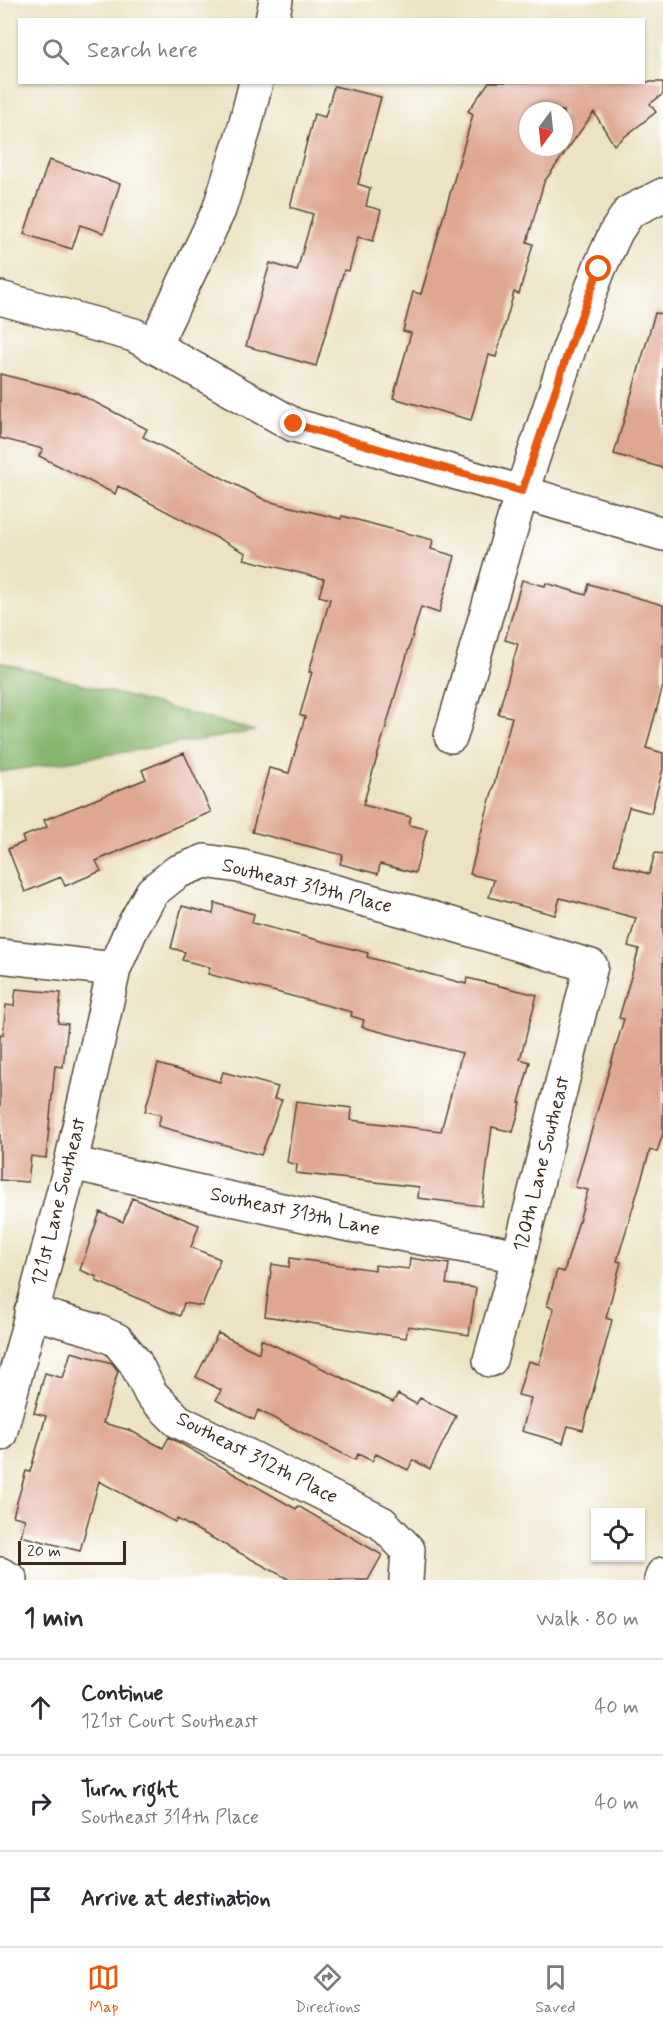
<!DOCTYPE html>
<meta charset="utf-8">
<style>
body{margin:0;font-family:Mynerve,sans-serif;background:#f7f7f7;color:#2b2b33}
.controls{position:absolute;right:18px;bottom:18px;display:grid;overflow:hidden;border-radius:0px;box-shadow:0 2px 4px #0004}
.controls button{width:54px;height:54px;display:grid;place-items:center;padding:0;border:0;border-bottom:2px solid #e1e1e2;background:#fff;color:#2b2b33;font:30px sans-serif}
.compass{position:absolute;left:519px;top:102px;width:54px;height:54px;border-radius:50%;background:#fff;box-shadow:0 2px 4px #0004;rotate:195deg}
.scale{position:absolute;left:18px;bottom:15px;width:108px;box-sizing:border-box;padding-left:6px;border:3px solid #3b2a1e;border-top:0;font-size:16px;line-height:21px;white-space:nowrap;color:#3b2a1e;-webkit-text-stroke:4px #fff;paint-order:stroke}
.stop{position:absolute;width:18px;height:18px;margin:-14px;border:4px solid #ea580c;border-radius:50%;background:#fff}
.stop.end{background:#ea580c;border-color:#fff;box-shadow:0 2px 6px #0008}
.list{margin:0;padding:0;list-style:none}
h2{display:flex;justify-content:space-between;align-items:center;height:78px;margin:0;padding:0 24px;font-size:26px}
h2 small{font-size:20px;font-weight:400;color:#7c7c81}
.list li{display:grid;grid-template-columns:39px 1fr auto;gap:18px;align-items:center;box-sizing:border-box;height:96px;padding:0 24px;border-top:2px solid #e1e1e2}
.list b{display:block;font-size:22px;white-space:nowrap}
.list p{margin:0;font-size:20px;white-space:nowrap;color:#7c7c81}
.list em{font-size:20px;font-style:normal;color:#7c7c81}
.icon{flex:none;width:33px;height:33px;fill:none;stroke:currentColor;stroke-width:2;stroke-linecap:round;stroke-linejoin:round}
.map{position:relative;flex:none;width:663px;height:1580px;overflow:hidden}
.search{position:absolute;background:#fff;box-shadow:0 2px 4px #0004;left:18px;right:18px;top:18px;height:66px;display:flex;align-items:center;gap:15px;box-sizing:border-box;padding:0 21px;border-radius:0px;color:#7c7c81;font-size:22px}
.sheet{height:366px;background:#fff}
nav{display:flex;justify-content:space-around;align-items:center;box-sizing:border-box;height:84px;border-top:2px solid #e1e1e2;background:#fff;font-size:16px;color:#7c7c81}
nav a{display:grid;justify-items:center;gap:3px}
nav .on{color:#ea580c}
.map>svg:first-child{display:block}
</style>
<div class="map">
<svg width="663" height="1580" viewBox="0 0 663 1580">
<rect width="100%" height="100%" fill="#fff"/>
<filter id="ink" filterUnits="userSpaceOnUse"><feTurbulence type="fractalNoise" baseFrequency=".0167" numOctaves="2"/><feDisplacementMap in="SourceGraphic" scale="12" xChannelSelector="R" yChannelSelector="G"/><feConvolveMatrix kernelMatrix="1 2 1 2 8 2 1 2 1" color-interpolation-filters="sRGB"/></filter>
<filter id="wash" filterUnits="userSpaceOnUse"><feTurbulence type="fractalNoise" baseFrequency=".008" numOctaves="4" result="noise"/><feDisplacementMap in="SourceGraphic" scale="24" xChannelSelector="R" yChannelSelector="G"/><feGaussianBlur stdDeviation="1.35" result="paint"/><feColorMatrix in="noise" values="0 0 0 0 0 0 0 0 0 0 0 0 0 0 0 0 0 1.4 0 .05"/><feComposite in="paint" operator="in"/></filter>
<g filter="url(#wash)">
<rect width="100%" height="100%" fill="#ece3c4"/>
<path fill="#87b56d" stroke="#617046" stroke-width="1.5" d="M0,662l255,69 -255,41z"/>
<g id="blocks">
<path fill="#dfa691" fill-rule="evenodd" d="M489,82h174v12l-13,10 6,8 -42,33 -20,-33 -50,70 -17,60 6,2 -14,50 -5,-2 -18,65 -7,-2 -18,65 -78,-22 18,-65 -8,-2 10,-39 8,2 52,-180 -5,-3zM528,111h36v36h-36z
M334,86l47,11 -23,87 12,4 -4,18 15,4 -8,31 -15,-4 -9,34 -5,-1 -28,96 -70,-20 24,-83 27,8 16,-57 -23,-7 24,-93 11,3z
M49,160l71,24 -16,49 -24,-8 -8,24 -48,-15z
M655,313l8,1v154l-49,-14z
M0,374l77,19 70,36 -4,8 124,64 74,18 1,-3 91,24 -2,9 24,7 -16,57 -18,-6 -58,198 48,12 -2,8 18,4 -12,44 -35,-9 -2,10 -38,-10 3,-9 -91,-23 17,-64 20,5 16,-56 -5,-2 12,-43h-3l21,-73 -11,-3 5,-17 -80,-20 2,-6 -128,-67 -3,8 -76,-38 4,-7 -43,-11z
M522,580l23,6 1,-3 40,12 3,-11 74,21v81l-17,62 17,5v16l-12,44 -22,-6 -15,57 35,10 6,-21 8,1v279l-6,19 -7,-2 -33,111 4,1 -15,56 6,2 -29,110 -15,-4 -5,17 -41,-12 9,-33 -13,-3 10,-34 11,3 15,-56 -7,-2 10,-36 7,2 24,-82 -13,-3 49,-168 -5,-1 20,-69 -11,-3 8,-28 -76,-20 -5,17 -66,-18 5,-17 -24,-6 42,-157 -14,-3 20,-70 -13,-4z
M184,753l27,59 -115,49 5,10 -36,15 -4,-9 -36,15 -17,-43 16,-7 -2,-5 25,-10 -3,-7 102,-41 -4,-9z
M215,903l39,11 -2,9 116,30 -1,4 99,27 1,-6 70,17 -17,64 10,3 -11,41h2l-8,29 -21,-5 -10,79 -64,-8 1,-11 -123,-14 1,-8 -10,-3 9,-61 56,7 -1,12 90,11 21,-78 -100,-26 2,-7 -13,-4 1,-4 -144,-38 2,-7 -28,-7 3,-8 -14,-4 11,-42 31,8z
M16,989l45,4 -3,30 10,1 -5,43 -8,-1 -9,92 -15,-2 -3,26 -28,-2v-146l3,1 3,-30 8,1z
M158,1064l62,18 3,-10 55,15 -4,12 8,1 -21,55 -103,-29 3,-11 -16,-4z
M132,1198l67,27 -8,22 29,12 -18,47 -18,-3 -4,13 -84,-35 1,-4 -17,-7 20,-58 23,10z
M290,1258l85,12v-5l34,4 1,-11 39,6 -3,20 30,4 -7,47 -61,-9 -2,12 -141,-22 7,-52 17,3z
M218,1333l41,20 2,-14 132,63 5,-8 18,10 4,-6 36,18 -26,53 -17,-9 -5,10 -32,-16 -4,7 -14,-7 -3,6 -97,-50 -4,10 -38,-20 5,-10 -25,-13z
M71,1352l41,11 6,8 -15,52 26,7 34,18 6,-11 127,72 2,-3 84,49 -14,25h-78l-113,-61 -2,3 -76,-41 -19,70 -59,-15 4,-17 -12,-3 13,-45 4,1 16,-56 -12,-3 11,-40 18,5z"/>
</g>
</g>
<g filter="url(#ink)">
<use href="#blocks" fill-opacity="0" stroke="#564637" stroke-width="1.5"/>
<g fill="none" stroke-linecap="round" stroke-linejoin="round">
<defs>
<path id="minor" d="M272,20l4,-20
M0,298l134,37 160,90 369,109
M154,346l65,-136 25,-80 12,-48
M451,736l71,-245 48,-145 29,-77 17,-37 13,-20 34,-17
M0,956l114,13 17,-39 21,-38 25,-20 28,-11 34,5 176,47 176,53 -72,290 -29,104
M71,1163l269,60 179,33
M31,1312l63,18 23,10 18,22 16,32 27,27 204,102 26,27 -2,30
M0,1434l71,-271 43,-194
M0,1574l11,6
M661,1580l2,-6"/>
</defs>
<use href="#minor" stroke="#564637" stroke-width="36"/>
<use href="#minor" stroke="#fff" stroke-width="33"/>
</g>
</g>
<g fill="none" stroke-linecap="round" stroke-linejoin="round" filter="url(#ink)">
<path stroke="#ea580c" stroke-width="8" d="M294,424l228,67 48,-145 29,-77"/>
</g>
<g text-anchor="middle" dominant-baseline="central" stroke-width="4.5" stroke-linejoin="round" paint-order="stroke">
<g font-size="20" fill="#3b2a1e" stroke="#fff">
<text transform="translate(307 886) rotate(14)">Southeast 313th Place</text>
<text transform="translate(542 1164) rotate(-76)">120th Lane Southeast</text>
<text transform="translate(59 1202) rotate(-76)">121st Lane Southeast</text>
<text transform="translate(295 1212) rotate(12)">Southeast 313th Lane</text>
<text transform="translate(257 1458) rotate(27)">Southeast 312th Place</text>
</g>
</g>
</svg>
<div class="controls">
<button><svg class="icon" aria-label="locate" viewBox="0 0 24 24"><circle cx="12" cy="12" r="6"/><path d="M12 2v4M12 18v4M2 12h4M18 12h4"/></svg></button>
</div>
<svg class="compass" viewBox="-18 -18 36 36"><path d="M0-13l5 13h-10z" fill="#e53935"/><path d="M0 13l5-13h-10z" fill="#7c7c81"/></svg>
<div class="scale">20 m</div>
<div class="stop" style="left:599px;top:269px"></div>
<div class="stop end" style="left:294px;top:424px"></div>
<div class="search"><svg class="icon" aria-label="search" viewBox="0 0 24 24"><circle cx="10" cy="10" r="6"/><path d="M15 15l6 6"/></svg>Search here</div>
</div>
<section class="sheet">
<h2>1 min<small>Walk · 80 m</small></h2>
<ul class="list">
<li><svg class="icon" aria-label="ahead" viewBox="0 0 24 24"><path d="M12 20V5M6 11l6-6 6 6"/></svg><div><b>Continue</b><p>121st Court Southeast</p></div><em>40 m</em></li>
<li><svg class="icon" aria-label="right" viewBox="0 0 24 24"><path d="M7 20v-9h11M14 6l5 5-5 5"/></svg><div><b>Turn right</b><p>Southeast 314th Place</p></div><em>40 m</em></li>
<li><svg class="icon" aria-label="arrive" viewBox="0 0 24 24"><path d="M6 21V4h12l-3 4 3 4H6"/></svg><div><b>Arrive at destination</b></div></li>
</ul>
</section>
<nav>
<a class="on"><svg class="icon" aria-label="map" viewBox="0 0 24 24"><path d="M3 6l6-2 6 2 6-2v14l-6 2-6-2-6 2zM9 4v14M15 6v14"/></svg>Map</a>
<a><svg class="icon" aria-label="directions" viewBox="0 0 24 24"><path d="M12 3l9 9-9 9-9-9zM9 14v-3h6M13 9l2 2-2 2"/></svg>Directions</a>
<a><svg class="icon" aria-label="saved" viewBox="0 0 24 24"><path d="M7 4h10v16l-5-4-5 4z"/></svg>Saved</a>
</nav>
